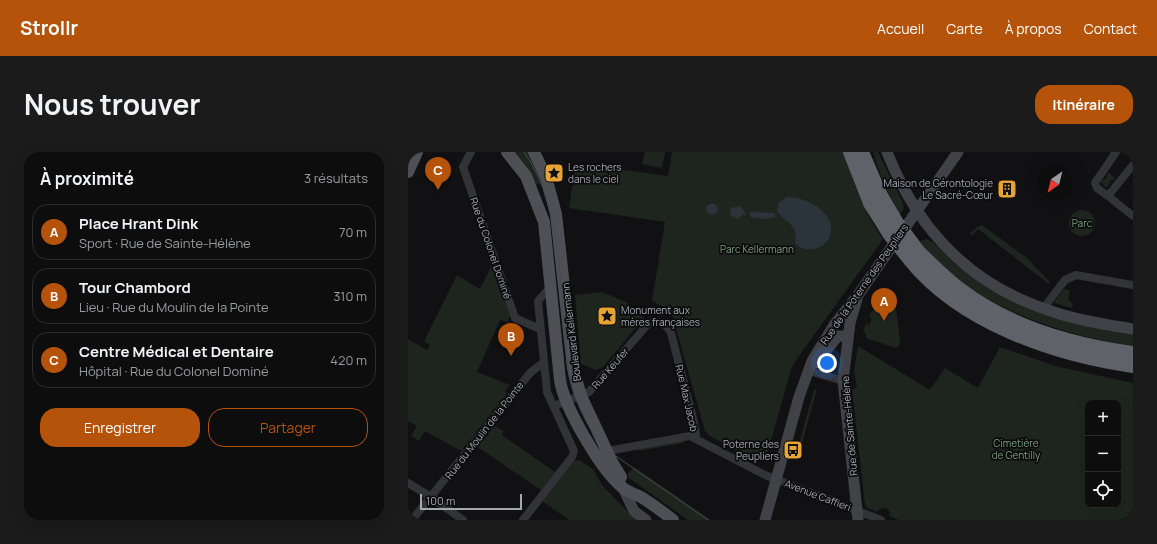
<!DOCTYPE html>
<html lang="fr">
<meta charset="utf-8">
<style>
body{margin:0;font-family:Manrope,sans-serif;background:#1b1b1c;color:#f1f3f6}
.controls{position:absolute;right:12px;bottom:12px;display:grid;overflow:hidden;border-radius:8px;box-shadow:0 4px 16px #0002}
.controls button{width:36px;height:36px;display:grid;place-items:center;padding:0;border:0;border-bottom:1px solid #2d2d2e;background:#0d0d0e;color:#f1f3f6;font:20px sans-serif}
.compass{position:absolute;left:629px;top:12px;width:36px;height:36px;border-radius:50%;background:#0d0d0e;box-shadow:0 4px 16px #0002;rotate:215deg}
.scale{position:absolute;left:12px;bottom:10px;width:102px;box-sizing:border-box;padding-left:4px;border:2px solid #a3a8b2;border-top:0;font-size:11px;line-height:14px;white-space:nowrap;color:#a3a8b2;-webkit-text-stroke:3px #0c0c0d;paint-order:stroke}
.you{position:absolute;left:419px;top:211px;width:14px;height:14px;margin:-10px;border:3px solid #fff;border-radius:50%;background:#1a73e8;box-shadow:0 0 0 6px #1a73e833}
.badge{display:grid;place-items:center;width:26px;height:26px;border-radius:50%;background:#b45309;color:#fff;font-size:13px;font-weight:700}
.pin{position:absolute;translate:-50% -33px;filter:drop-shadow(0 1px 2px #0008)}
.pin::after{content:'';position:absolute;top:21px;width:14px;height:12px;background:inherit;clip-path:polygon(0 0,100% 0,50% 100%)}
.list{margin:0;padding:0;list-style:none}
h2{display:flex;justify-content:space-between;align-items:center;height:52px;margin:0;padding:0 16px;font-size:17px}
h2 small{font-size:13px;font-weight:400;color:#9a9c9e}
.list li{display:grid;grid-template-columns:26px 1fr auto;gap:12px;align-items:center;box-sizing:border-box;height:56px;margin:0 8px 8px;padding:0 8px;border:1px solid #2d2d2e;border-radius:16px}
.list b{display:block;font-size:15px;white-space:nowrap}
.list p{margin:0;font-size:13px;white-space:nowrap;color:#9a9c9e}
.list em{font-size:13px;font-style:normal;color:#9a9c9e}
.actions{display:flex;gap:8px;padding:12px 16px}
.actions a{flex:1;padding:9px 0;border:1px solid #b45309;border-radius:16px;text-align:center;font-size:14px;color:#b45309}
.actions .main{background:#b45309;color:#fff}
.icon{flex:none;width:22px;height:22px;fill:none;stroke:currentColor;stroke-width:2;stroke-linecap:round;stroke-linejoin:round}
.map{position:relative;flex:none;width:725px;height:368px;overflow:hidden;border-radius:16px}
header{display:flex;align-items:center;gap:24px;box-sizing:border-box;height:56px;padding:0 20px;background:#b45309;color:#fff}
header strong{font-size:19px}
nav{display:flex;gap:22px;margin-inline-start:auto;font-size:14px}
.intro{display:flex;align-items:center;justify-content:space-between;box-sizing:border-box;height:96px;padding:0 24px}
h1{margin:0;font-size:28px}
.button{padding:10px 18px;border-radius:16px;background:#b45309;color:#fff;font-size:14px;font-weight:700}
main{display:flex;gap:24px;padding:0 24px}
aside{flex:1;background:#0d0d0e;border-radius:16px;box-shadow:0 4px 16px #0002}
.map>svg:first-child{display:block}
</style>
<header>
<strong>Strollr</strong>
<nav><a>Accueil</a><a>Carte</a><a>À propos</a><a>Contact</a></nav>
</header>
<div class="intro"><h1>Nous trouver</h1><a class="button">Itinéraire</a></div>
<main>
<aside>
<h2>À proximité<small>3 résultats</small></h2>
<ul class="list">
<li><span class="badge">A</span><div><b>Place Hrant Dink</b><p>Sport · Rue de Sainte-Hélène</p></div><em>70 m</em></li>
<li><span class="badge">B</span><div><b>Tour Chambord</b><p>Lieu · Rue du Moulin de la Pointe</p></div><em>310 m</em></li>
<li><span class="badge">C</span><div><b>Centre Médical et Dentaire</b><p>Hôpital · Rue du Colonel Dominé</p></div><em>420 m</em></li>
</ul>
<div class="actions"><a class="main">Enregistrer</a><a>Partager</a></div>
</aside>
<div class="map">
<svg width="725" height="368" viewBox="0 0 725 368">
<rect width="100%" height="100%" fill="#111113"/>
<path fill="#1e251e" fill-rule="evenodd" d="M105,0h17l15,30 -10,3z
M237,0h20l-3,16 -20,-4z
M264,0h172c10,30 20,61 39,87l-87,121 -5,9 -25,90 -8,3 -48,-26 -5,-5 -34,-120 -19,-10 13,-79 -96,-14 6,-40h3l3,-4 87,12z
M465,0h5l24,49 2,7 -4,7 -15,-27z
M700,20l7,6 -2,2h-3v4l-4,4 -5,-6 2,-3h3z
M661 71a13 13 0 1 1 26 0a13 13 0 1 1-26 0Z
M574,73l45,33 23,24 -1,2 -71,-55 -6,7 -2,-3 7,-6z
M518,87l7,3 21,21 34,25 145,46v12c-75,-11 -166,-42 -213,-105z
M85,111l17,53 -2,6 -8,-2 -23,52 33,13 -5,6 3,2 -47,58 -36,-20 -6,10 -8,-5 6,-10 -9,-5v-82l19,11 3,-5 -6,-4 33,-66 23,14z
M656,137l6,1 -2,9 5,6 -1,3 -18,-5z
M480,138l6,4 6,45 -1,7 -3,2 -30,-10v-4l-3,-3 3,-8 3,2 3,-6 -3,-3 14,-23z
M194,140l24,10 18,16 -41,49 -7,3 -15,-6 -6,-69z
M450,194l72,44 15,-22 33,20 22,-41 55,19 78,17v137h-234l-10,-4 1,-4 -4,-4h-5l-4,4 -10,-4 -2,-4 -13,-114 5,-3 -3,-16zM680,251h30v102h-30z
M409,237l-19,69h-3l19,-68z
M87,274l9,5 -2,4 53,37 -14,18 -65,-44 15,-19 2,1z
M275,289v2l-44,8v-2z
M171,308l14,9 9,16 34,35h-67l-27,-19 32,-40z
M226,315l77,53h-23l-59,-42 -2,-3z"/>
<path fill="#2b343a" d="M379,45c17,-1 47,14 44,35 -2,17 -25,23 -36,11 4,-21 -11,-19 -18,-33l2,-8z
M298.5 57a5.5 5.5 0 1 1 11 0a5.5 5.5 0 1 1-11 0Z
M333,54l5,9h-4l-3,4 -9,-4 1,-7z
M342,60l24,1 2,4 -12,2 -14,-2z"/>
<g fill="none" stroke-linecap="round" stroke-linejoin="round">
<path stroke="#323337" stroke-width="8" d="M63,0l-8,15 52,151 25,11
M725,13l-25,31 25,20
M700,44l-11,-8 -2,-5 21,-31
M635,157l22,-29 11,-5 57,10
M401,219l34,10
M146,254l35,-14 59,-68c9,-4 18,-2 23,9l24,93 1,12
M194,300l88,-16 75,39 116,45
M0,331l23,14 32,23
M4,368l118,-147 14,-11
M115,368l49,-63 2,-6 -27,-59 -9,-91 13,-15"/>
<path stroke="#414247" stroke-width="11" d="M479,0c29,74 79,129 155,156 29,11 60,16 91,21
M449,147l-7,24 -7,58 15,139
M408,211l22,-27h10
M215,336l11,23 12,9
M357,368l34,-123 13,-36 22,-36 24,-30 100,-143"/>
<path stroke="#4f5056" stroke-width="12" d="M99,0l19,24 18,46 16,158c4,27 41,90 62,107 5,5 13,7 19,10 11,7 22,15 32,23
M126,0l12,25 10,37 17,154 8,28 32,68 8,13
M0,20l9,-20"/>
<path stroke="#5f6268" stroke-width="14" d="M442,0l20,51
M454,0l18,42
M510,99c14,14 28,28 43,39 49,37 113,55 172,63
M502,108c51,63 145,95 223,106"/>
<path stroke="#494b50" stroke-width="1" d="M116,0c42,57 35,155 45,224 5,24 21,58 38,74l101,70"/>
<path stroke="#5f6268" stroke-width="14" d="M472,42l17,29 21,28
M462,51l20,32 20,25"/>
</g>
<defs>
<symbol id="sight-square" viewBox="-11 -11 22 22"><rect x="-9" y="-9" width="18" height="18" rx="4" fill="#e7a435" stroke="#0c0c0d"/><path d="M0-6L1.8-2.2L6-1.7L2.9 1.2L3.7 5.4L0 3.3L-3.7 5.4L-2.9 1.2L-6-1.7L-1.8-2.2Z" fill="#111"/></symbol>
<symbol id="building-square" viewBox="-11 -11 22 22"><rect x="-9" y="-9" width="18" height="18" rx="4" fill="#e7a435" stroke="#0c0c0d"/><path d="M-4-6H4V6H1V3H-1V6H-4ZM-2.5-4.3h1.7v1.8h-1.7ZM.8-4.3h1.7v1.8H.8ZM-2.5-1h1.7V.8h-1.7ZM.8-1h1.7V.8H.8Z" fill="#111"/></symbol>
<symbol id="bus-square" viewBox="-11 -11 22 22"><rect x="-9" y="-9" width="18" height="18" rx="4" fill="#e7a435" stroke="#0c0c0d"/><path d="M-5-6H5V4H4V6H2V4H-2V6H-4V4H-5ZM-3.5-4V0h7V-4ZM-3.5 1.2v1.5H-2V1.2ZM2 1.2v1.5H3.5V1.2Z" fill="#111"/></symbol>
</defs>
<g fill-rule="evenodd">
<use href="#sight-square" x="135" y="10" width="22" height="22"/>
<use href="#building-square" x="588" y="26" width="22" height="22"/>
<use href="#sight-square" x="188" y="153" width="22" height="22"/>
<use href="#bus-square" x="374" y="287" width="22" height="22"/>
</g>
<g text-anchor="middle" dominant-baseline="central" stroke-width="3.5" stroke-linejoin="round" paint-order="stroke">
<g font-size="10" fill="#a3a8b2" stroke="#0c0c0d" text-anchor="start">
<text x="160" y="15">Les rochers<tspan x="160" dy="12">dans le ciel</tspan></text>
<text x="585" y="31" text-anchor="end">Maison de Gérontologie<tspan x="585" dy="12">Le Sacré-Cœur</tspan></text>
<text x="213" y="158">Monument aux<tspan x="213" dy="12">mères françaises</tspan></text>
<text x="371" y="292" text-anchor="end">Poterne des<tspan x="371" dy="12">Peupliers</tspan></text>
</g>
<g font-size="10" fill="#7b9d7c" stroke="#0c0c0d">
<text x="674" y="71">Parc</text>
<text x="349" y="97">Parc Kellermann</text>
<text x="608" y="291">Cimetière<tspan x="608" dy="12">de Gentilly</tspan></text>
</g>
<g font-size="10" fill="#a3a8b2" stroke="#0c0c0d">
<text transform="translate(83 96) rotate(71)">Rue du Colonel Dominé</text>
<text transform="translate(456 132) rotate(-55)">Rue de la Poterne des Peupliers</text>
<text transform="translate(163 180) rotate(-97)">Boulevard Kellermann</text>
<text transform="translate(202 216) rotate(-49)">Rue Keufer</text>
<text transform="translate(279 246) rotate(77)">Rue Max Jacob</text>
<text transform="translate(441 274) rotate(-95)">Rue de Sainte-Hélène</text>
<text transform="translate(76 278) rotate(-52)">Rue du Moulin de la Pointe</text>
<text transform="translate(410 343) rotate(21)">Avenue Caffieri</text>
</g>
</g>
</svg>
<div class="controls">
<button>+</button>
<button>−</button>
<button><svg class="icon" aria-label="locate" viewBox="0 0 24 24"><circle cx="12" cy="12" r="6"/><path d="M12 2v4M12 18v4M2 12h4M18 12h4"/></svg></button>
</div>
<svg class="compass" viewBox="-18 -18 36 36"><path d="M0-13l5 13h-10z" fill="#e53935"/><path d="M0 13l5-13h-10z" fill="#9a9c9e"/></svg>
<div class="scale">100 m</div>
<div class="you"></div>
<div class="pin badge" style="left:476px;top:169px">A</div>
<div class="pin badge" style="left:103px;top:204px">B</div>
<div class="pin badge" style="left:30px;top:38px">C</div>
</div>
</main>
